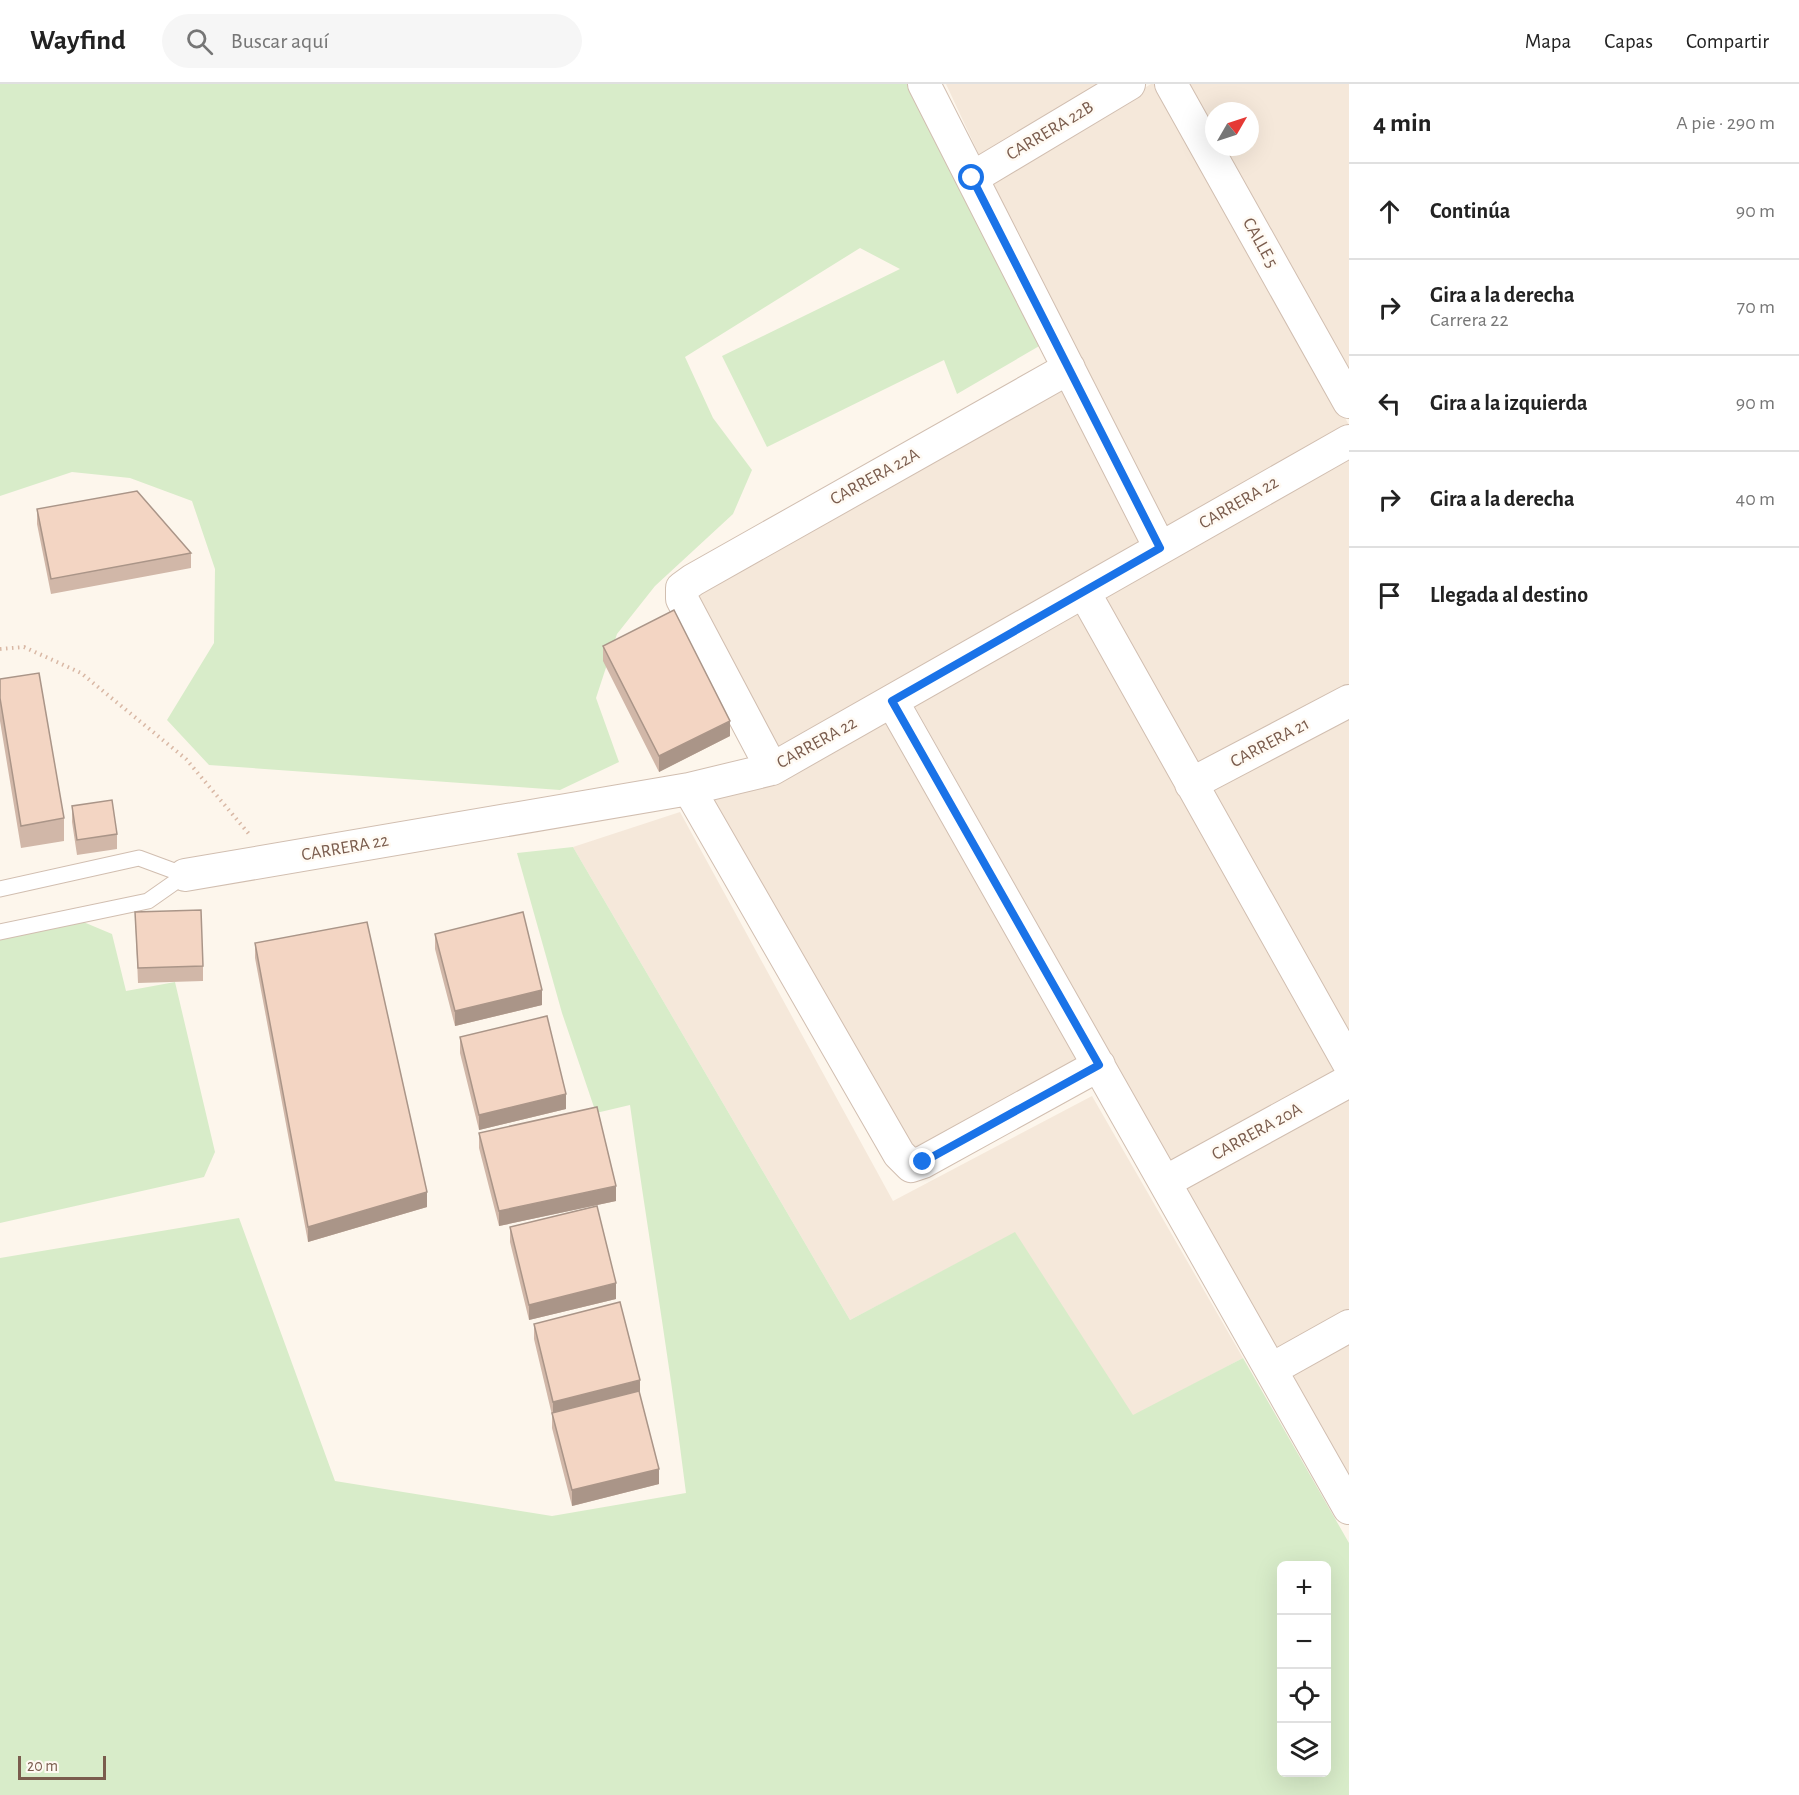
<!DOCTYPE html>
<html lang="es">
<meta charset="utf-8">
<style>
body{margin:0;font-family:"Alegreya Sans",sans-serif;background:#f6f6f6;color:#222}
.controls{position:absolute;right:18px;bottom:18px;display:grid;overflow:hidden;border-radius:9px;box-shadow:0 6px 24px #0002}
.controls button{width:54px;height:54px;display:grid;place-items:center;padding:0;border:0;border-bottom:2px solid #e0e0e0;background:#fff;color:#222;font:30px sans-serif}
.compass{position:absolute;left:1205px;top:18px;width:54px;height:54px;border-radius:50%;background:#fff;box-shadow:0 6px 24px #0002;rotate:51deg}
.scale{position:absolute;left:18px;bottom:15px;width:88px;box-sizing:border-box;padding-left:6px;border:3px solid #7a5c4d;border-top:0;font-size:16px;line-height:21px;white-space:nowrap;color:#7a5c4d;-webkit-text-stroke:4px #fffaf3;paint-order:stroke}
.stop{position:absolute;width:18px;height:18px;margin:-14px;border:4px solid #1a73e8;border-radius:50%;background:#fff}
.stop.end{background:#1a73e8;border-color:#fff;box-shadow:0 2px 6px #0008}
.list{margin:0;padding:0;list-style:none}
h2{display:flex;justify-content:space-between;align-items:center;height:78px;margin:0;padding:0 24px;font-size:26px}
h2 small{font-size:20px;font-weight:400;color:#767676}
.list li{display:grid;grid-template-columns:39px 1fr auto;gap:18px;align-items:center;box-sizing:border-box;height:96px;padding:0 24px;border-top:2px solid #e0e0e0}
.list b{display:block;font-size:22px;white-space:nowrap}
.list p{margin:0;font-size:20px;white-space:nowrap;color:#767676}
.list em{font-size:20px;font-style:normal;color:#767676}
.icon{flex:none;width:33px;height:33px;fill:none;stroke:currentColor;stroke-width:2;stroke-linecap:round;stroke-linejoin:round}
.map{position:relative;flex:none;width:1349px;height:1711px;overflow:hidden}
header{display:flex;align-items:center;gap:36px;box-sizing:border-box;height:84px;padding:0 30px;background:#fff;border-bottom:2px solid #e0e0e0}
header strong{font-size:28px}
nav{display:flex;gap:33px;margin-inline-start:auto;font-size:21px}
.search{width:420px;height:54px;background:#f6f6f6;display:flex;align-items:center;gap:15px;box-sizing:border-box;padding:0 21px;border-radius:33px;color:#767676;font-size:22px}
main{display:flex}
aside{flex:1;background:#fff}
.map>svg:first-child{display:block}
</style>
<header>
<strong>Wayfind</strong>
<div class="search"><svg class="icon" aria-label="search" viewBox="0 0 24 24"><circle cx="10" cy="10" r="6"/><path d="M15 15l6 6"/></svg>Buscar aquí</div>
<nav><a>Mapa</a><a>Capas</a><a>Compartir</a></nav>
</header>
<main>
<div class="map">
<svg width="1349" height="1711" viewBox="0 0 1349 1711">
<rect width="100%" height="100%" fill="#fdf6ec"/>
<path fill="#f5e8da" d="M946,0h155l-121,73z
M1151,0h7l191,341 -182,107 -176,-350z
M1189,0h160v284l-125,-221h26v-36h-36v17z
M1063,303l79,157 -366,207 -82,-153z
M1349,372v230l-150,80 -95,-170z
M1080,526l256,460 -165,92 -257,-457z
M887,633l196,341 -169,95 -202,-353z
M1349,634v320l-140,-247z
M680,728l213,389 199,-105 151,262 -110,58 -118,-183 -165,87 -277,-473z
M1349,1014v212l-74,41 -91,-161z
M1349,1256v138l-60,-105z"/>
<path fill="#d8ecc9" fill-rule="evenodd" d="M0,0h913l128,261 -84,49 -13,-34 -177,87 -45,-91 178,-87 -40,-21 -175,109 28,61 39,52 -19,44 -78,72 -38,48 -21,64 23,64 -59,28 -351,-25 -42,-45 47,-77 1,-74 -23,-68 -62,-23 -58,-6 -72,24z
M573,763l277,473 165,-88 118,183 110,-57 106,185v252h-1349v-537l239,-40 96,263 217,35 134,-23c-16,-130 -38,-258 -56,-388l-34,8 -34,-100 -45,-160zM1282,1482h44v206h-44z
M81,837l31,13 14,57 49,-9 40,170 -11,25 -204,46v-285z"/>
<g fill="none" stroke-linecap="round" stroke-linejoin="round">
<defs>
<path id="service" d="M0,805l139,-31 46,17
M0,848l148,-31 37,-26"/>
<path id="minor" d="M924,0l236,464
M1171,0l178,318
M972,94l157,-94
M1084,508l265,472
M892,617l457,807
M772,685l-90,-170v-11l11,-8 376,-212
M1191,700l158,-83
M689,705l210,365 12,12 12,-4 176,-97
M185,791l504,-86 83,-20 577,-328
M1165,1098l184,-101
M1272,1285l77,-43"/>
</defs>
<use href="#service" stroke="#d1beb0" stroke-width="17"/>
<use href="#minor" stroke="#d1beb0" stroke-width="34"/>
<path stroke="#d9b8a5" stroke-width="4" stroke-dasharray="1.5 4.5" stroke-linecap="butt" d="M0,565l24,-2 57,26 105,86 63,75"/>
<use href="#service" stroke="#fff" stroke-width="15"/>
<use href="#minor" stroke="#fff" stroke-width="32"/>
</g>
<path fill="#d1b7a8" d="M37,425l154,44v15l-140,26 -14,-70z
M603,562l127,90 -71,36 -56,-111z
M0,595l64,139v23l-43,7 -21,-127z
M72,722l45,28v15l-40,6 -5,-33z
M135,828l68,54v15l-65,2z
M435,850l107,71 -87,21 -20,-77z
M255,859l172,264 -119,35 -53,-284z
M460,953l106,72 -87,21 -19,-77z
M479,1049l137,68 -117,25 -20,-78z
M510,1143l106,72 -87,21 -19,-78z
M534,1240l106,71 19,89 -87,22 -20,-78v-13l-18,-76z"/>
<path fill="#aa9588" d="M730,637v15l-71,36v-16z
M542,906v15l-87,21v-15z
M566,1010v15l-87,21v-15z
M616,1102v15l-117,25v-15z
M427,1108v15l-119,35v-15z
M616,1199v16l-87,21v-15z
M640,1296v15l-87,22v-15z
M659,1385v15l-87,22v-16z"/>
<path fill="#f3d5c3" stroke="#aa9588" stroke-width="1.5" d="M137,407l54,62 -140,26 -14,-70z
M674,526l56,111 -71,35 -56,-110z
M39,589l25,145 -43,8 -21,-128v-19z
M112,716l5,34 -40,6 -5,-34z
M201,826l2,56 -65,2 -3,-56z
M523,828l19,78 -87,21 -20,-77z
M367,838l60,270 -119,35 -53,-284z
M547,932l19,78 -87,21 -19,-78z
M597,1023l19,79 -117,25 -20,-78z
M597,1122l19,77 -87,22 -19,-78z
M620,1218l20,78 -87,22 -19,-78z
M639,1307l20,78 -87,21 -20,-77z"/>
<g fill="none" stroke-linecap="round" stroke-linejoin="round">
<path stroke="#1a73e8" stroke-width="8" d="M923,1078l176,-97 -207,-364 268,-153 -188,-370"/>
</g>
<g text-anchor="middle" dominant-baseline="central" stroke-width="5" stroke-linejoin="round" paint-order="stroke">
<g font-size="18" fill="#7a5c4d" stroke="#fffaf3">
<text transform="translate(1050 47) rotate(-31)">CARRERA 22B</text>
<text transform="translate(1260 159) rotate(61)">CALLE 5</text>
<text transform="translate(875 393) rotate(-29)">CARRERA 22A</text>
<text transform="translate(1239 419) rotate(-30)">CARRERA 22</text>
<text transform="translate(817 659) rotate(-29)">CARRERA 22</text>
<text transform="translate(1270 659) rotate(-28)">CARRERA 21</text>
<text transform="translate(345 764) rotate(-10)">CARRERA 22</text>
<text transform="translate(1257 1048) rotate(-29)">CARRERA 20A</text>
</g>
</g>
</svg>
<div class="controls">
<button>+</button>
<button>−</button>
<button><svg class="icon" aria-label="locate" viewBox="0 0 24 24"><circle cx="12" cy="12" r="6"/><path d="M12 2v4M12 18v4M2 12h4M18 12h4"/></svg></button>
<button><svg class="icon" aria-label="layers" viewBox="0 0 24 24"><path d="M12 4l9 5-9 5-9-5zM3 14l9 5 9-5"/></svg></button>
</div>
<svg class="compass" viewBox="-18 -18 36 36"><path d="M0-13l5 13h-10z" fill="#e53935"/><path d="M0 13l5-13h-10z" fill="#767676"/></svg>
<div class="scale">20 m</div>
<div class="stop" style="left:972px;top:94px"></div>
<div class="stop end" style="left:923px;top:1078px"></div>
</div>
<aside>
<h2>4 min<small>A pie · 290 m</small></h2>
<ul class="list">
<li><svg class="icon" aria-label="ahead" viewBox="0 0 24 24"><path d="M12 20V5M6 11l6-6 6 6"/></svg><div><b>Continúa</b></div><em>90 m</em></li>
<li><svg class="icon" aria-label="right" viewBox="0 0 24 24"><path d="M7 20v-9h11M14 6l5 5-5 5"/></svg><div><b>Gira a la derecha</b><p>Carrera 22</p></div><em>70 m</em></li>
<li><svg class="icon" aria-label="left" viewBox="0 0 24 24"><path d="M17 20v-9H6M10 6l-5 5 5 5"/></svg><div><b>Gira a la izquierda</b></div><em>90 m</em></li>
<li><svg class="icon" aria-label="right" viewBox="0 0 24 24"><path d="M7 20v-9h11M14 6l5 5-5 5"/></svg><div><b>Gira a la derecha</b></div><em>40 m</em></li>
<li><svg class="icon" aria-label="arrive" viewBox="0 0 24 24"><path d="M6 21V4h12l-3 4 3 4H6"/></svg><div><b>Llegada al destino</b></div></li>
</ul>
</aside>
</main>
